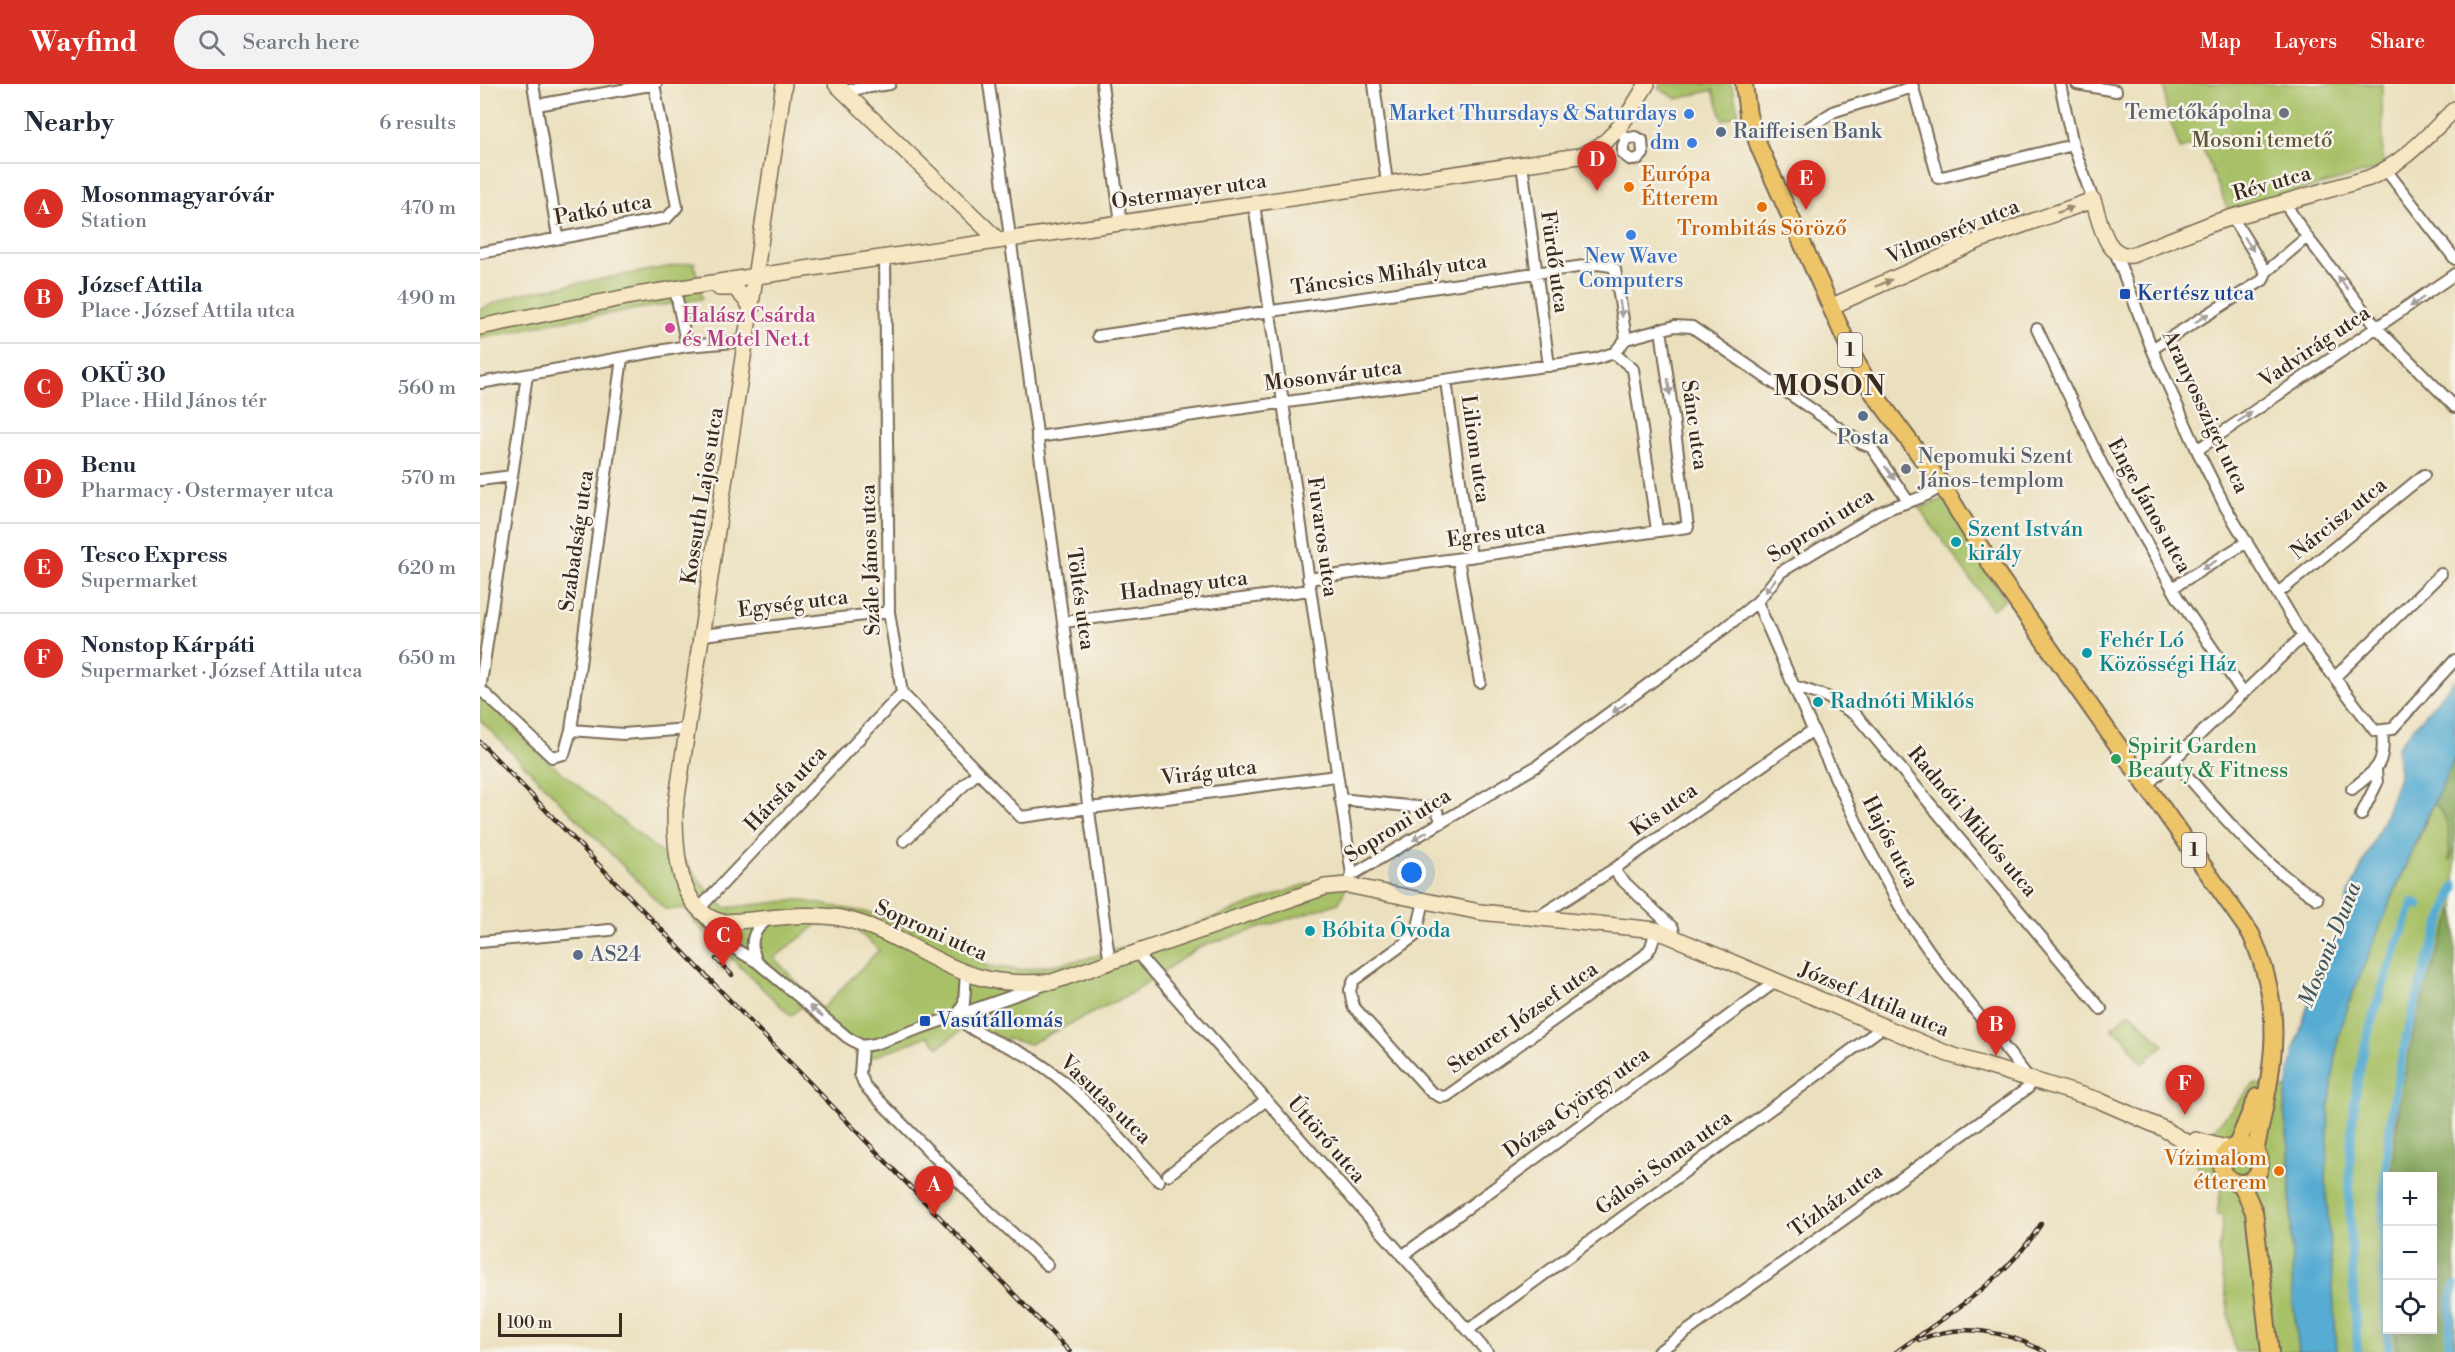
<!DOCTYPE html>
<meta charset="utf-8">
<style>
body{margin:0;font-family:"Libre Bodoni",serif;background:#f2f2f3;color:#1f2937}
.controls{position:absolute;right:18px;bottom:18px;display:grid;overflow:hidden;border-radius:0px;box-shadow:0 3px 15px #0003}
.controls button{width:54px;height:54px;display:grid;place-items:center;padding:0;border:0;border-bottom:2px solid #e0e1e3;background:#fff;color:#1f2937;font:30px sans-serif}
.scale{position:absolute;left:18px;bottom:15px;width:124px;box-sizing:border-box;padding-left:6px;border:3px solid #3b2a1e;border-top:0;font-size:16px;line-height:21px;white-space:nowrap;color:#3b2a1e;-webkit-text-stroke:4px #f7f3e8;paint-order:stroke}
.you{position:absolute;left:932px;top:789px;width:21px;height:21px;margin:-15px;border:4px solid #fff;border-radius:50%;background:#1a73e8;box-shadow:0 0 0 9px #1a73e833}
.badge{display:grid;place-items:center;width:39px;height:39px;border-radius:50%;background:#d93025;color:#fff;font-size:20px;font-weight:700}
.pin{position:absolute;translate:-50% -50px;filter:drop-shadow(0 2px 3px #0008)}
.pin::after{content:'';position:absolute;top:32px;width:21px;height:18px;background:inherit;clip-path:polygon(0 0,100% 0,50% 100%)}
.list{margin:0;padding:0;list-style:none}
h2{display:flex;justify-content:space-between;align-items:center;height:78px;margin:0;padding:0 24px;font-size:26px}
h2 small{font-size:20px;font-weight:400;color:#747a83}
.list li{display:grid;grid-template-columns:39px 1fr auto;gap:18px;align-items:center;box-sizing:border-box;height:90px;padding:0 24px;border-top:2px solid #e0e1e3}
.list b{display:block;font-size:22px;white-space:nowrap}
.list p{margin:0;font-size:20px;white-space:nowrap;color:#747a83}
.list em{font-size:20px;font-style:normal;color:#747a83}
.icon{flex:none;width:33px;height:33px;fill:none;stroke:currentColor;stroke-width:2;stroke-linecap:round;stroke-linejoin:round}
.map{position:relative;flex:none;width:1975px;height:1268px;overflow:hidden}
header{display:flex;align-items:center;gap:36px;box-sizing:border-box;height:84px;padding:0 30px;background:#d93025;color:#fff}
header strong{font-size:28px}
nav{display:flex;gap:33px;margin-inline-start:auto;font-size:21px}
.search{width:420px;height:54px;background:#f2f2f3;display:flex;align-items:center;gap:15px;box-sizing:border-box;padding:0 21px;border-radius:33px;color:#747a83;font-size:22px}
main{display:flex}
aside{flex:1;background:#fff}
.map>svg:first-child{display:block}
</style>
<header>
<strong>Wayfind</strong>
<div class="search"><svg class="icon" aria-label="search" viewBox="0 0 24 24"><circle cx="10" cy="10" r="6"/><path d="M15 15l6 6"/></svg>Search here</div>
<nav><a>Map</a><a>Layers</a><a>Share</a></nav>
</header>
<main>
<aside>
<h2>Nearby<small>6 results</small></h2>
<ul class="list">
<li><span class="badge">A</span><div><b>Mosonmagyaróvár</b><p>Station</p></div><em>470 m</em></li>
<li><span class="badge">B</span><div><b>József Attila</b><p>Place · József Attila utca</p></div><em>490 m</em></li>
<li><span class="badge">C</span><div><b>OKÜ 30</b><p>Place · Hild János tér</p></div><em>560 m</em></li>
<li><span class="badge">D</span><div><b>Benu</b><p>Pharmacy · Ostermayer utca</p></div><em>570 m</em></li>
<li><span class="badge">E</span><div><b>Tesco Express</b><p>Supermarket</p></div><em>620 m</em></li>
<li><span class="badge">F</span><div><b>Nonstop Kárpáti</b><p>Supermarket · József Attila utca</p></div><em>650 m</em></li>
</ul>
</aside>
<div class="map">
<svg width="1975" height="1268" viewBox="0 0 1975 1268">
<rect width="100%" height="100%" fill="#f7f3e8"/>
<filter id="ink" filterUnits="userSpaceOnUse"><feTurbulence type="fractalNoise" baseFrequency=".0167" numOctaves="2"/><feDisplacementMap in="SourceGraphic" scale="12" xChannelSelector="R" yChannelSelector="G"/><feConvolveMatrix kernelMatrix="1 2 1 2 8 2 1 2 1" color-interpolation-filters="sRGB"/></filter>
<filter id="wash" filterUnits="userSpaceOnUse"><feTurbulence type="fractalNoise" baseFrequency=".008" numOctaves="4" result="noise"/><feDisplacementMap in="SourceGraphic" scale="24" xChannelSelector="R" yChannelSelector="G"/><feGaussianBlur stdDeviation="1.35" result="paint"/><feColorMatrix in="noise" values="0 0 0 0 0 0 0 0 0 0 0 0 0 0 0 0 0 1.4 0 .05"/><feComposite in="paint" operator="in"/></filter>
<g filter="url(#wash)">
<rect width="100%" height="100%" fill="#ebe0be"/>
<path fill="#a8c167" stroke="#727642" stroke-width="1.5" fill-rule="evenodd" d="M1180,0h71l8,31 -16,5 -10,-30 -36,9 -19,-11z
M1684,0h218l1,84 -155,42 -28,-68 -20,7 -14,-41z
M214,178l8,37 -148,23 -74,17v-30l39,-15z
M1465,415l60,101 -13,9 -73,-101z
M0,609l70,70 119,96 17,2 15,22 24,25 73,-8 78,14 36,15 6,-10 69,47 34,4 60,-10 80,-23 134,-49 41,-12 11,9 -8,18 -140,44 -71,48 -98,49 -42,-9 -16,-13 -33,25 -11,-11 -60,23 -67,-52 -10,9 -96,-93 -7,-14h-23l-185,-189zM338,840l35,3 26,23 -57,59 -48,-51z
M1954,719c17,13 15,36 16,56l5,-9v57l-32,96 -26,110 -5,63h-4v154h7l2,22h-60c-11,-102 -19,-211 1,-313 6,-28 19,-55 29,-81 21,-53 45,-103 67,-155z
M1650,928l34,33 -22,19 -18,-27 -13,-8z
M1774,1000l33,5 -3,21 5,38 4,154 6,50h-64l-16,-100 4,-36 -6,-1 4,-27 -25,-23 12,-29z"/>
<path fill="#86a75c" stroke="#60683d" stroke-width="1.5" d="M1975,673v93l-6,10c0,-20 2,-43 -15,-57z
M1975,823v445h-58l-2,-22h37v-154h-40c6,-91 27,-185 63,-269z"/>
<path fill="#56acd2" stroke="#486b78" stroke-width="1.5" d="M1975,596v77l-45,97 -60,146 -12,38 -9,71 -3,76 11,167h-38l-6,-50 -4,-154 -5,-38 3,-21 7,-39 23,-74 23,-44 8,-37 36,-76 15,-43 -2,-29z"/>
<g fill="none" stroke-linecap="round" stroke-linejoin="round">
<path stroke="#56acd2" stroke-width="9" d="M1878,1268c-7,-91 -15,-184 0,-274 11,-61 34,-118 55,-175l6,2
M1909,1268c-18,-167 3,-310 66,-466
M1969,1268l2,-55 4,-11"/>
</g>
</g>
<g filter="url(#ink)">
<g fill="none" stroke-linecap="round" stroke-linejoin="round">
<defs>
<path id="street" d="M53,0l25,153
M509,0l121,880
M622,0l19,139
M894,0l13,99
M1432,0l26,94 135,-33
M1580,0l13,61 20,55
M1597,0l39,7
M363,7l47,-7
M57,21l119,-21
M1138,45l8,10 -3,7v8l8,6 7,-1 5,-5 -1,-14 -7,-3 -9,2
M1325,46l30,-19 78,-24
M1042,80l27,202
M1906,86l69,89
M1804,118l23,35 71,92 77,78
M774,120l98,671
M1752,133l34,55
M0,169l187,-35 10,-11 -23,-123
M1636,170l36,95 45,101 29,58 77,128 72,95 17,-2 63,-69
M405,174l4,354 13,81 119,124 315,-41
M195,205l12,57
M1557,245l65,136 76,133 65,95
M618,252l500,-72 13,2 4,3 11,70
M1146,255l49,-13 17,1 169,116 10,4 37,54
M1672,265l111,-69 3,-8 41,-35
M1134,269l19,16 24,161
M966,297l25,176
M0,299l207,-37 60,-5
M557,353l558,-78 19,-6 12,-14
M1717,366l258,-176
M0,396l32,-4
M978,475l22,123
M828,495l380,-52 -27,-198
M1692,504l75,-46
M1798,509l146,-118
M1277,518l56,128 56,119 36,67 34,49 89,112
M584,538l246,-32
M223,551l186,-23
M1855,593l106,-103
M1314,602l33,11 30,19 244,293
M0,605l72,68 12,-3 7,-24 51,-372
M0,606l47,-315
M91,646l52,4 65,-5
M1693,676c45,50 86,103 144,139
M1667,701l156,-149
M1872,705c24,-19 34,-24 30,-57
M860,715l96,10 6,13
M1881,731l16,-32 -1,-13
M424,757l73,-68
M1134,785l6,9 53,50 2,9
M867,801l5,-10 185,-109 189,-139 31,-25 24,-30 96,-58c22,-12 47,-13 65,-29
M944,817l-8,34 -62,45 -4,10 3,16 78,86 10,5 6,-1 198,-141 6,-8 5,-17
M1055,835l79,-50 199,-139
M0,858l130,-12
M657,869l350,399
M277,878c-8,-18 -6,-32 12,-43
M477,933c26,24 52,26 80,45 45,29 85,80 122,119
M477,933l7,-14 2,-31
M382,962l-15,-9 -90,-75 -27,-16 -32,-36 204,-217
M382,962l-2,28 5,12 115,117 67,62
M382,962l13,-2 169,-59
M688,1091l97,-74
M922,1172l373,-274
M988,1246l415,-303
M1178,1268l370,-264 6,-9"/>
<path id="secondary" d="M304,0l-109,727c0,38 2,99 46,111 40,-1 84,-12 124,-3 49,11 87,45 134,58 24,7 49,6 73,5l273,-95 22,-2 133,27 176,18 292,124 150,46 64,28 59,34
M356,0l163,157
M239,204h16l17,19
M1350,223l150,-67 113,-40c7,20 12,59 39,55l84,-33 153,-44c35,-15 59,-43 86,-69
M0,243l157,-32 120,-19 822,-120c35,-11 49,-42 68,-72
M1716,1056l33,9"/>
<path id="primary" d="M1264,0l4,31 12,34 91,203 21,39 70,94 53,86 256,363c37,83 21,134 4,218
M1742 1080a19 19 0 1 1 38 0a19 19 0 1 1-38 0Z
M1757,1061l20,-48
M1761,1099l13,29 16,140"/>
</defs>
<use href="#street" stroke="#796a56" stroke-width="14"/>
<use href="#secondary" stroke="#796a56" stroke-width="18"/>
<use href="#primary" stroke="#796a56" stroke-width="20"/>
<use href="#street" stroke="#fff" stroke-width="10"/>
<use href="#secondary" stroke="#f8e7c3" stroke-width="15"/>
<use href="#primary" stroke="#eec469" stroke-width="16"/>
<defs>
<path id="rail" d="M0,658l590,610
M236,875l16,16
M1439,1256c42,-18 88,-9 126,12
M1416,1268c52,-37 111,-73 145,-128"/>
</defs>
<use href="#rail" stroke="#3b2a1e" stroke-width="4.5"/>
<use href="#rail" stroke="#f7f3e8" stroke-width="2" stroke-dasharray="7" stroke-linecap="butt"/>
</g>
<defs><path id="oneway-solid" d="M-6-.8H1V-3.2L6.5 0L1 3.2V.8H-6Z" transform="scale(1.5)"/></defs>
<g fill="#9a8870">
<use href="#oneway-solid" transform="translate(1585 126) rotate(-19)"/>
<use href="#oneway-solid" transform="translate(1404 199) rotate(-24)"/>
</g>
<g fill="#a79f9a">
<use href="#oneway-solid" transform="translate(1769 160) rotate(58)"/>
<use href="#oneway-solid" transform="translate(1863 199) rotate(-128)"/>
<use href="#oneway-solid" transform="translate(1937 218) rotate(145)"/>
<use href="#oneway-solid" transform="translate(1141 225) rotate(80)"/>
<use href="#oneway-solid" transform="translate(1722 234) rotate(-32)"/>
<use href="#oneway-solid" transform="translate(1189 303) rotate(82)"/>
<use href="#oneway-solid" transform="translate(1765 333) rotate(-34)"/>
<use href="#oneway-solid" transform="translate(1410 389) rotate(54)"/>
<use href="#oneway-solid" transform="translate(1729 481) rotate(149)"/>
<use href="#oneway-solid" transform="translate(1290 502) rotate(129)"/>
<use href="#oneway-solid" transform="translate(1139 624) rotate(143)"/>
<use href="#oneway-solid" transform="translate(940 752) rotate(149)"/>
<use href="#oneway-solid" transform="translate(336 927) rotate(-140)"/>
</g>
</g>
<g fill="#6b7280" stroke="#f7f3e8" stroke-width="2">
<circle cx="1804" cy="29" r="6"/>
<circle cx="1426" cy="385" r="6"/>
</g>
<g fill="#3f7fe0" stroke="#f7f3e8" stroke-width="2">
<circle cx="1209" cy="30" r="6"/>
<circle cx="1212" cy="59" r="6"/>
<circle cx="1151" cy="151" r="6"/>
</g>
<g fill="#5c6f8a" stroke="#f7f3e8" stroke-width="2">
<circle cx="1241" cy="48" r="6"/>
<circle cx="1383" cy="332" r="6"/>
<circle cx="98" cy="871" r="6"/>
</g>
<g fill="#e8710a" stroke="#f7f3e8" stroke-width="2">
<circle cx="1149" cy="103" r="6"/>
<circle cx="1282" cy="123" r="6"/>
<circle cx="1799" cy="1087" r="6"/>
</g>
<g fill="#1a4fb4" stroke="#f7f3e8" stroke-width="2">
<rect x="1639" y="204" width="12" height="12" rx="3"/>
<rect x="439" y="931" width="12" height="12" rx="3"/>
</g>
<circle fill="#d1479c" stroke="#f7f3e8" stroke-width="2" cx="190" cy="244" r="6"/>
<g fill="#0f9aa8" stroke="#f7f3e8" stroke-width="2">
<circle cx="1476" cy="458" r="6"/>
<circle cx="1607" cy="569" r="6"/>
<circle cx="1338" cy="618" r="6"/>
<circle cx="830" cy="847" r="6"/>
</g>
<circle fill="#2e9e5b" stroke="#f7f3e8" stroke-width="2" cx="1636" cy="675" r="6"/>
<g text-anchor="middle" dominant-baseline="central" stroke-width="5" stroke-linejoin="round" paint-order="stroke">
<g fill="#f7f3e8" stroke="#73665b" stroke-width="1.5">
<rect x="1358" y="249" width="24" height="34" rx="4.5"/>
<rect x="1702" y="749" width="24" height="34" rx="4.5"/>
</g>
<g font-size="20" font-weight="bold" fill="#3b2a1e">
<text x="1370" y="266">1</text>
<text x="1714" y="766">1</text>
</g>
<g font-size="21" fill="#5b616d" stroke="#f7f3e8" text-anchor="end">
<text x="1792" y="29">Temetőkápolna</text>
<text x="1438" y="373" text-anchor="start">Nepomuki Szent<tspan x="1438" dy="24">János-templom</tspan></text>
</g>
<g font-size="21" fill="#366cbe" stroke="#f7f3e8" text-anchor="end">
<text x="1197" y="30">Market Thursdays &amp; Saturdays</text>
<text x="1200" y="59">dm</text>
<text x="1151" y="173" text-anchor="middle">New Wave<tspan x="1151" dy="24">Computers</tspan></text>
</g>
<g font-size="21" fill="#4e5e75" stroke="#f7f3e8" text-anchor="start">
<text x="1253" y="48">Raiffeisen Bank</text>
<text x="1383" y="354" text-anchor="middle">Posta</text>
<text x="110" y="871">AS24</text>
</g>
<g font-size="21" fill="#5c5734" stroke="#f7f3e8">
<text x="1782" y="57">Mosoni temető</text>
</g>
<g font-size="21" fill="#c56008" stroke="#f7f3e8" text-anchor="start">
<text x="1161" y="91">Európa<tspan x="1161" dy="24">Étterem</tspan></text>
<text x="1282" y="145" text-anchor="middle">Trombitás Söröző</text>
<text x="1787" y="1075" text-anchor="end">Vízimalom<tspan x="1787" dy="24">étterem</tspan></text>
</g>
<g font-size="21" fill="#3b2a1e" stroke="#f7f3e8">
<text transform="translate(1792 100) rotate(-16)">Rév utca</text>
<text transform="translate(709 108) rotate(-8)">Ostermayer utca</text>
<text transform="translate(123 126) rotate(-10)">Patkó utca</text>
<text transform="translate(1473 148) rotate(-22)">Vilmosrév utca</text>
<text transform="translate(1074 178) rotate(82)">Fürdő utca</text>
<text transform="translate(909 191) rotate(-8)">Táncsics Mihály utca</text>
<text transform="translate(1835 263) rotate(-34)">Vadvirág utca</text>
<text transform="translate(853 292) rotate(-7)">Mosonvár utca</text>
<text transform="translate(1725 328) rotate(65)">Aranyossziget utca</text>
<text transform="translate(1214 341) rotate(82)">Sánc utca</text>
<text transform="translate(995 365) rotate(82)">Liliom utca</text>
<text transform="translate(223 412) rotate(-81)">Kossuth Lajos utca</text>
<text transform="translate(1669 422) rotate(61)">Enge János utca</text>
<text transform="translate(1859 435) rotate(-39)">Nárcisz utca</text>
<text transform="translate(1341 442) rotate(-32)">Soproni utca</text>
<text transform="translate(1016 450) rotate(-8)">Egres utca</text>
<text transform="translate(842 453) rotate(82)">Fuvaros utca</text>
<text transform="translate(97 457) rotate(-82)">Szabadság utca</text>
<text transform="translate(391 476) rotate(-92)">Szále János utca</text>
<text transform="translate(704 502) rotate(-7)">Hadnagy utca</text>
<text transform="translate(600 515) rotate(82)">Töltés utca</text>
<text transform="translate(313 520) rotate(-7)">Egység utca</text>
<text transform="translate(729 689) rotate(-7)">Virág utca</text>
<text transform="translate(306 705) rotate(-47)">Hársfa utca</text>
<text transform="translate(1184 726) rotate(-35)">Kis utca</text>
<text transform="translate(1492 738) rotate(50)">Radnóti Miklós utca</text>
<text transform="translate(918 742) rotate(-32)">Soproni utca</text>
<text transform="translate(1410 758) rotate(63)">Hajós utca</text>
<text transform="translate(451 847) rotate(24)">Soproni utca</text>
<text transform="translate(1394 916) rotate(23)">József Attila utca</text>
<text transform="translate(1043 934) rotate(-35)">Steurer József utca</text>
<text transform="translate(625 1016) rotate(44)">Vasutas utca</text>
<text transform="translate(1097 1019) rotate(-36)">Dózsa György utca</text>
<text transform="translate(846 1056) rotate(49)">Úttörő utca</text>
<text transform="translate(1184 1079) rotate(-36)">Gálosi Soma utca</text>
<text transform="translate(1356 1117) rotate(-36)">Tízház utca</text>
</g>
<g font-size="21" fill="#164399" stroke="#f7f3e8" text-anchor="start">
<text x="1657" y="210">Kertész utca</text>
<text x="457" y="937">Vasútállomás</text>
</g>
<g font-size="21" fill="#b23c85" stroke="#f7f3e8" text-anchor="start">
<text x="202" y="232">Halász Csárda<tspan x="202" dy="24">és Motel Net.t</tspan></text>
</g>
<g font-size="21" fill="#0d838f" stroke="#f7f3e8" text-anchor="start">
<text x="1488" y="446">Szent István<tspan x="1488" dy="24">király</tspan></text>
<text x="1619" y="557">Fehér Ló<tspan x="1619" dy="24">Közösségi Ház</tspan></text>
<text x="1350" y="618">Radnóti Miklós</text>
<text x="842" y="847">Bóbita Óvoda</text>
</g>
<g font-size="21" fill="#27864d" stroke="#f7f3e8" text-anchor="start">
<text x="1648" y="663">Spirit Garden<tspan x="1648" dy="24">Beauty &amp; Fitness</tspan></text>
</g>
<g font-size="22" font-style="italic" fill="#44585d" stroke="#f7f3e8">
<text transform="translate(1850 861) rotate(-68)">Mosoni-Duna</text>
</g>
<g font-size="27" font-weight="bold" letter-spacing="1.5" fill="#3b2a1e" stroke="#f7f3e8">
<text x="1350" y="303">MOSON</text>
</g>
</g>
</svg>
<div class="controls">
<button>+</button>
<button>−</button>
<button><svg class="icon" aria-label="locate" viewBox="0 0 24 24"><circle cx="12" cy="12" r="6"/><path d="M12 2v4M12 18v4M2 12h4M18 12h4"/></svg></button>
</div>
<div class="scale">100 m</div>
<div class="you"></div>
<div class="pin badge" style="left:454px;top:1132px">A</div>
<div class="pin badge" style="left:1516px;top:972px">B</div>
<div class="pin badge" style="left:243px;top:883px">C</div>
<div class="pin badge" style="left:1117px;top:107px">D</div>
<div class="pin badge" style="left:1326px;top:126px">E</div>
<div class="pin badge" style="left:1705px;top:1031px">F</div>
</div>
</main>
